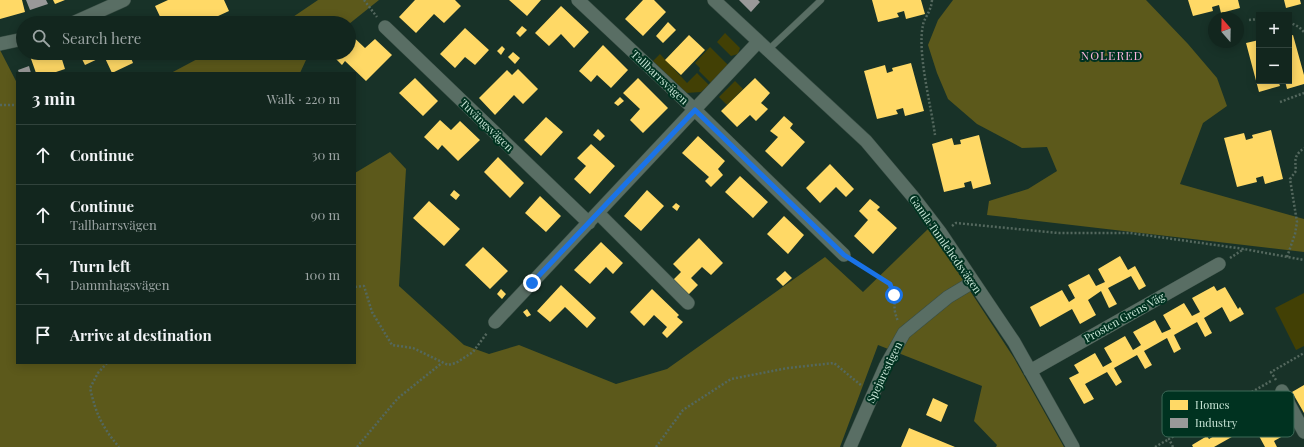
<!DOCTYPE html>
<meta charset="utf-8">
<style>
body{margin:0;font-family:"Playfair Display",serif;background:#1f322b;color:#f1f3f6}
.controls{position:absolute;right:12px;top:12px;display:grid;overflow:hidden;border-radius:0px;box-shadow:0 2px 10px #0003}
.controls button{width:36px;height:36px;display:grid;place-items:center;padding:0;border:0;border-bottom:1px solid #31433c;background:#12261e;color:#f1f3f6;font:20px sans-serif}
.compass{position:absolute;left:1208px;top:12px;width:36px;height:36px;border-radius:50%;background:#12261e;box-shadow:0 2px 10px #0003;rotate:340deg}
.stop{position:absolute;width:12px;height:12px;margin:-9px;border:3px solid #1a73e8;border-radius:50%;background:#fff}
.stop.end{background:#1a73e8;border-color:#fff;box-shadow:0 1px 4px #0008}
.list{margin:0;padding:0;list-style:none}
h2{display:flex;justify-content:space-between;align-items:center;height:52px;margin:0;padding:0 16px;font-size:17px}
h2 small{font-size:13px;font-weight:400;color:#9ca5a4}
.list li{display:grid;grid-template-columns:26px 1fr auto;gap:12px;align-items:center;box-sizing:border-box;height:60px;padding:0 16px;border-top:1px solid #31433c}
.list b{display:block;font-size:15px;white-space:nowrap}
.list p{margin:0;font-size:13px;white-space:nowrap;color:#9ca5a4}
.list em{font-size:13px;font-style:normal;color:#9ca5a4}
.icon{flex:none;width:22px;height:22px;fill:none;stroke:currentColor;stroke-width:2;stroke-linecap:round;stroke-linejoin:round}
.map{position:relative;flex:none;width:1304px;height:447px;overflow:hidden}
.search{position:absolute;background:#12261e;box-shadow:0 2px 10px #0003;left:16px;top:16px;width:340px;height:44px;display:flex;align-items:center;gap:10px;box-sizing:border-box;padding:0 14px;border-radius:22px;color:#9ca5a4;font-size:15px}
.panel{position:absolute;background:#12261e;box-shadow:0 2px 10px #0003;left:16px;top:72px;width:340px;height:292px;border-radius:0px}
.map>svg:first-child{display:block}
</style>
<div class="map">
<svg width="1304" height="447" viewBox="0 0 1304 447">
<rect width="100%" height="100%" fill="#183228"/>
<path fill="#424005" d="M725,33l15,15 -2,6 -7,2 -14,-14z
M710,47l18,18 -17,18 -12,-12 1,-3 -5,-5z
M660,54l27,29 10,-10 12,12 -8,7 -15,1 -33,-32z
M735,81l8,8 -16,16 -8,-8z
M1304,293v53l-8,4 -21,-42z"/>
<path fill="#5c591b" d="M318,0h61l-30,24 -65,-1z
M953,0h193l42,44 29,34 10,28 -24,17 -23,61 124,35v33l-317,-37 2,-14 39,-12 29,-18 -10,-24 -25,1 -45,-24 -29,-25 -11,-26 -9,-28 10,-25z
M0,50l17,33v280h338v-190l35,-21 16,17 -7,117 65,59 25,9 30,-9 97,39 51,-15 158,-112 38,35 66,-64 85,130 50,89h-68l1,-2 -23,-24 8,-35 -104,-41 -38,102h-840z
M241,53h74l-9,7 -6,13h-129l30,-16 36,-1z"/>
<path fill="#ffd966" d="M0,0h22l3,12 -25,7z
M53,0h12l-10,4z
M168,0h56l5,11 -26,12h-40l-8,-17z
M415,0h40l6,6 -17,17 -10,-9 -18,19 -17,-16z
M509,0h32l-14,16z
M643,0h11l12,12 -23,24 -18,-17z
M872,0h49l4,14 -19,5 -2,-8 -7,2 2,4 -21,5z
M1188,0h50l2,8 -19,5 -2,-8 -7,2 1,4 -20,5z
M1284,0h16l1,4 -15,4z
M561,6l28,26 -15,16 -13,-14 -12,12 -14,-13z
M668,22l8,8 -13,13 -7,-7z
M522,26l5,4 -7,7 -4,-4z
M465,28l24,22 -14,15 -10,-8 -10,11 -15,-14z
M349,33l16,15 10,-9 17,16 -26,26 -21,-20 -3,4 -12,-12h19z
M689,35l16,15 -24,25 -16,-15z
M1293,35l11,40v9l-17,5 -2,-8h4v-45z
M1259,40v41l24,1 -4,1 1,3 -21,6 -13,-49z
M603,45l25,25 -17,18 -14,-13 -6,7 -12,-11z
M502,46l3,3 -4,6 -4,-4z
M513,52l7,6 -5,6 -7,-7z
M38,53h22l5,16 -12,4h-17l-6,-17z
M79,53h50l4,10 -21,10 -8,-17 -19,9z
M911,63l13,48 -19,5 -2,-8 -7,2 2,4 -21,5 -13,-48 21,-6 2,8 6,-2 -1,-3z
M518,69l20,20 -15,15 -9,-9 -19,20 -16,-17 28,-28 5,5z
M415,78l23,23 -15,15 -24,-23z
M638,78l30,30 -25,25 -13,-13 10,-11 -17,-16z
M755,78l15,15 -9,10 7,6 -12,12 -6,-6 -13,12 -16,-16z
M620,97l4,4 -6,5 -4,-3z
M784,116l9,8 -3,4 15,14 -23,25 -17,-16 13,-14 -8,-6z
M546,117l17,15 -22,24 -17,-16z
M440,120l11,10 9,-9 20,19 -22,21 -16,-16 -4,5 -14,-13z
M598,129l7,7 -5,5 -7,-6z
M1271,130l12,49 -18,5 -2,-8 -7,2 1,4 -20,5 -13,-49 20,-5 2,7 7,-2 -1,-3z
M979,135l12,49 -18,5 -2,-8 -7,2 1,4 -21,5 -12,-48 20,-6 2,7 7,-1 -1,-4z
M698,136l27,25 -7,8 5,6 -12,12 -6,-6 4,-4 -27,-24z
M591,144l24,22 -25,28 -16,-15 12,-13 -9,-8z
M498,157l26,26 -14,15 -26,-26z
M830,164l24,25 -8,8 -10,-10 -16,16 -14,-15z
M740,176l28,26 -15,16 -28,-26z
M454,190l6,5 -4,5 -6,-5z
M647,190l17,16 -23,25 -17,-15z
M540,196l21,20 -15,16 -21,-19z
M870,199l10,8 -3,3 20,18 -24,26 -19,-18 14,-16 -9,-9z
M429,201l31,28 -16,17 -31,-28z
M676,203l4,3 -3,5 -5,-4z
M784,216l20,19 -16,19 -21,-20z
M699,238l24,25 -12,12 -9,-8 -11,11 7,7 -11,11 -15,-15 9,-9 -8,-8z
M601,242l22,21 -10,11 -7,-7 -16,17 -16,-14z
M483,247l25,24 -18,18 -25,-24z
M1120,256l8,14 7,-4 11,20 -7,4 -8,-14 -23,12 9,16 -8,4 -8,-17 -13,9 8,15 -16,9 -8,-15 -32,18 -10,-20 32,-17 7,12 6,-4 -7,-13 21,-11 7,12 9,-4 -7,-13z
M785,271l7,7 -9,8 -7,-7z
M561,285l35,33 -9,10 -22,-21 -15,15 -13,-11z
M1214,286l3,5 8,-4 13,22 2,-2 4,7 -14,8 -8,-15 -18,11 8,15 -7,4 -8,-15 -23,13 7,14 -7,4 -7,-15 -23,13 8,14 -7,4 -8,-14 -23,13 8,14 -6,4 -9,-14 -22,12 9,15 -10,5 -15,-26 10,-5 -5,-8 21,-12 8,14 9,-5 -8,-14 21,-12 8,14 8,-5 -8,-13 22,-12 7,13 9,-4 -8,-14 21,-12 8,13 8,-4 -8,-14z
M501,289l5,5 -4,5 -5,-5z
M652,289l27,26 -2,2 6,5 -16,16 -5,-5 5,-6 -13,-12 -10,11 -14,-14z
M527,309l4,6 -4,2 -4,-5z
M1304,385v28l-12,-21z
M933,398l15,7 -7,17 -15,-7z
M1266,406l17,30 -9,5 3,6h-12l-12,-22 -39,22h-21l-1,-2 15,-9 2,3z
M909,428l46,19h-54z"/>
<path fill="#999" d="M26,0h20l2,4 -18,6z
M739,0h19l2,2 -9,10z
M144,16l3,7h-19z
M29,66l2,7h-12l-1,-3z"/>
<g fill="none" stroke-linecap="round" stroke-linejoin="round">
<defs>
<path id="lane" d="M767,51l54,-51"/>
<path id="street" d="M578,0l117,110 149,145
M714,0l152,141 48,57 26,34 74,110 59,105
M73,23l51,-23
M385,27l204,196
M0,44l23,-5
M599,214l89,89
M495,322l263,-280
M1030,371l189,-107
M1282,391l22,41
M850,447l35,-80 19,-34 44,-36 25,-15"/>
</defs>
<use href="#lane" stroke="#394e45" stroke-width="7"/>
<use href="#street" stroke="#394e45" stroke-width="14"/>
<path stroke="#54685e" stroke-width="2.5" stroke-dasharray="2 2" stroke-linecap="butt" d="M364,0l13,17
M932,0c-1,12 -8,18 -9,25 -6,28 8,80 12,110
M1249,20l10,-1
M1289,22l10,5 5,5
M1280,102l24,-9
M0,105h17
M952,226l4,-3 102,10h72l114,16 60,11
M1287,257l8,-23 2,-12 -7,-43 6,-8c-1,-12 -2,-15 8,-23
M1230,258l14,-9
M855,263c12,8 36,16 39,30 2,12 -2,14 4,28
M355,287l9,-1 8,26 20,33 21,3 35,17 8,-2 17,-11 14,-19
M107,363l-9,10 -8,15c6,26 12,39 29,59
M1276,380l-5,-8 33,-19
M357,447l41,-49 44,-35
M656,447l27,-37 48,-31 57,-11 46,-5 28,23
M1155,447l14,-8
M1173,447l-4,-8 102,-58"/>
<use href="#lane" stroke="#596e64" stroke-width="6"/>
<use href="#street" stroke="#596e64" stroke-width="13"/>
</g>
<g fill="none" stroke-linecap="round" stroke-linejoin="round">
<path stroke="#1a73e8" stroke-width="5" d="M532,283l163,-173 149,145 46,29 4,11"/>
</g>
<g text-anchor="middle" dominant-baseline="central" stroke-width="4" stroke-linejoin="round" paint-order="stroke">
<g font-size="11" fill="#c7e5d6" stroke="#003220">
<text transform="translate(660 77) rotate(43)">Tallbarrsvägen</text>
<text transform="translate(487 125) rotate(44)">Tuvängsvägen</text>
<text transform="translate(946 244) rotate(55)">Gamla Tumlehedsvägen</text>
<text transform="translate(1124 317) rotate(-29)">Prosten Grens Väg</text>
<text transform="translate(884 372) rotate(-64)">Spejarestigen</text>
</g>
<g font-size="12" letter-spacing="1" fill="#fdb5e0" stroke="#003220">
<text x="1112" y="55">NOLERED</text>
</g>
</g>
<rect x="1162" y="391" width="132" height="46" rx="6" fill="#003220" stroke="#3c6857" stroke-width="1"/>
<rect x="1170" y="400" width="18" height="10" fill="#ffd966"/>
<rect x="1170" y="418" width="18" height="10" fill="#999"/>
<g font-size="11" fill="#c7e5d6">
<text x="1195" y="409">Homes</text>
<text x="1195" y="427">Industry</text>
</g>
</svg>
<div class="controls">
<button>+</button>
<button>−</button>
</div>
<svg class="compass" viewBox="-18 -18 36 36"><path d="M0-13l5 13h-10z" fill="#e53935"/><path d="M0 13l5-13h-10z" fill="#9ca5a4"/></svg>
<div class="stop" style="left:894px;top:295px"></div>
<div class="stop end" style="left:532px;top:283px"></div>
<div class="search"><svg class="icon" aria-label="search" viewBox="0 0 24 24"><circle cx="10" cy="10" r="6"/><path d="M15 15l6 6"/></svg>Search here</div>
<section class="panel">
<h2>3 min<small>Walk · 220 m</small></h2>
<ul class="list">
<li><svg class="icon" aria-label="ahead" viewBox="0 0 24 24"><path d="M12 20V5M6 11l6-6 6 6"/></svg><div><b>Continue</b></div><em>30 m</em></li>
<li><svg class="icon" aria-label="ahead" viewBox="0 0 24 24"><path d="M12 20V5M6 11l6-6 6 6"/></svg><div><b>Continue</b><p>Tallbarrsvägen</p></div><em>90 m</em></li>
<li><svg class="icon" aria-label="left" viewBox="0 0 24 24"><path d="M17 20v-9H6M10 6l-5 5 5 5"/></svg><div><b>Turn left</b><p>Dammhagsvägen</p></div><em>100 m</em></li>
<li><svg class="icon" aria-label="arrive" viewBox="0 0 24 24"><path d="M6 21V4h12l-3 4 3 4H6"/></svg><div><b>Arrive at destination</b></div></li>
</ul>
</section>
</div>
